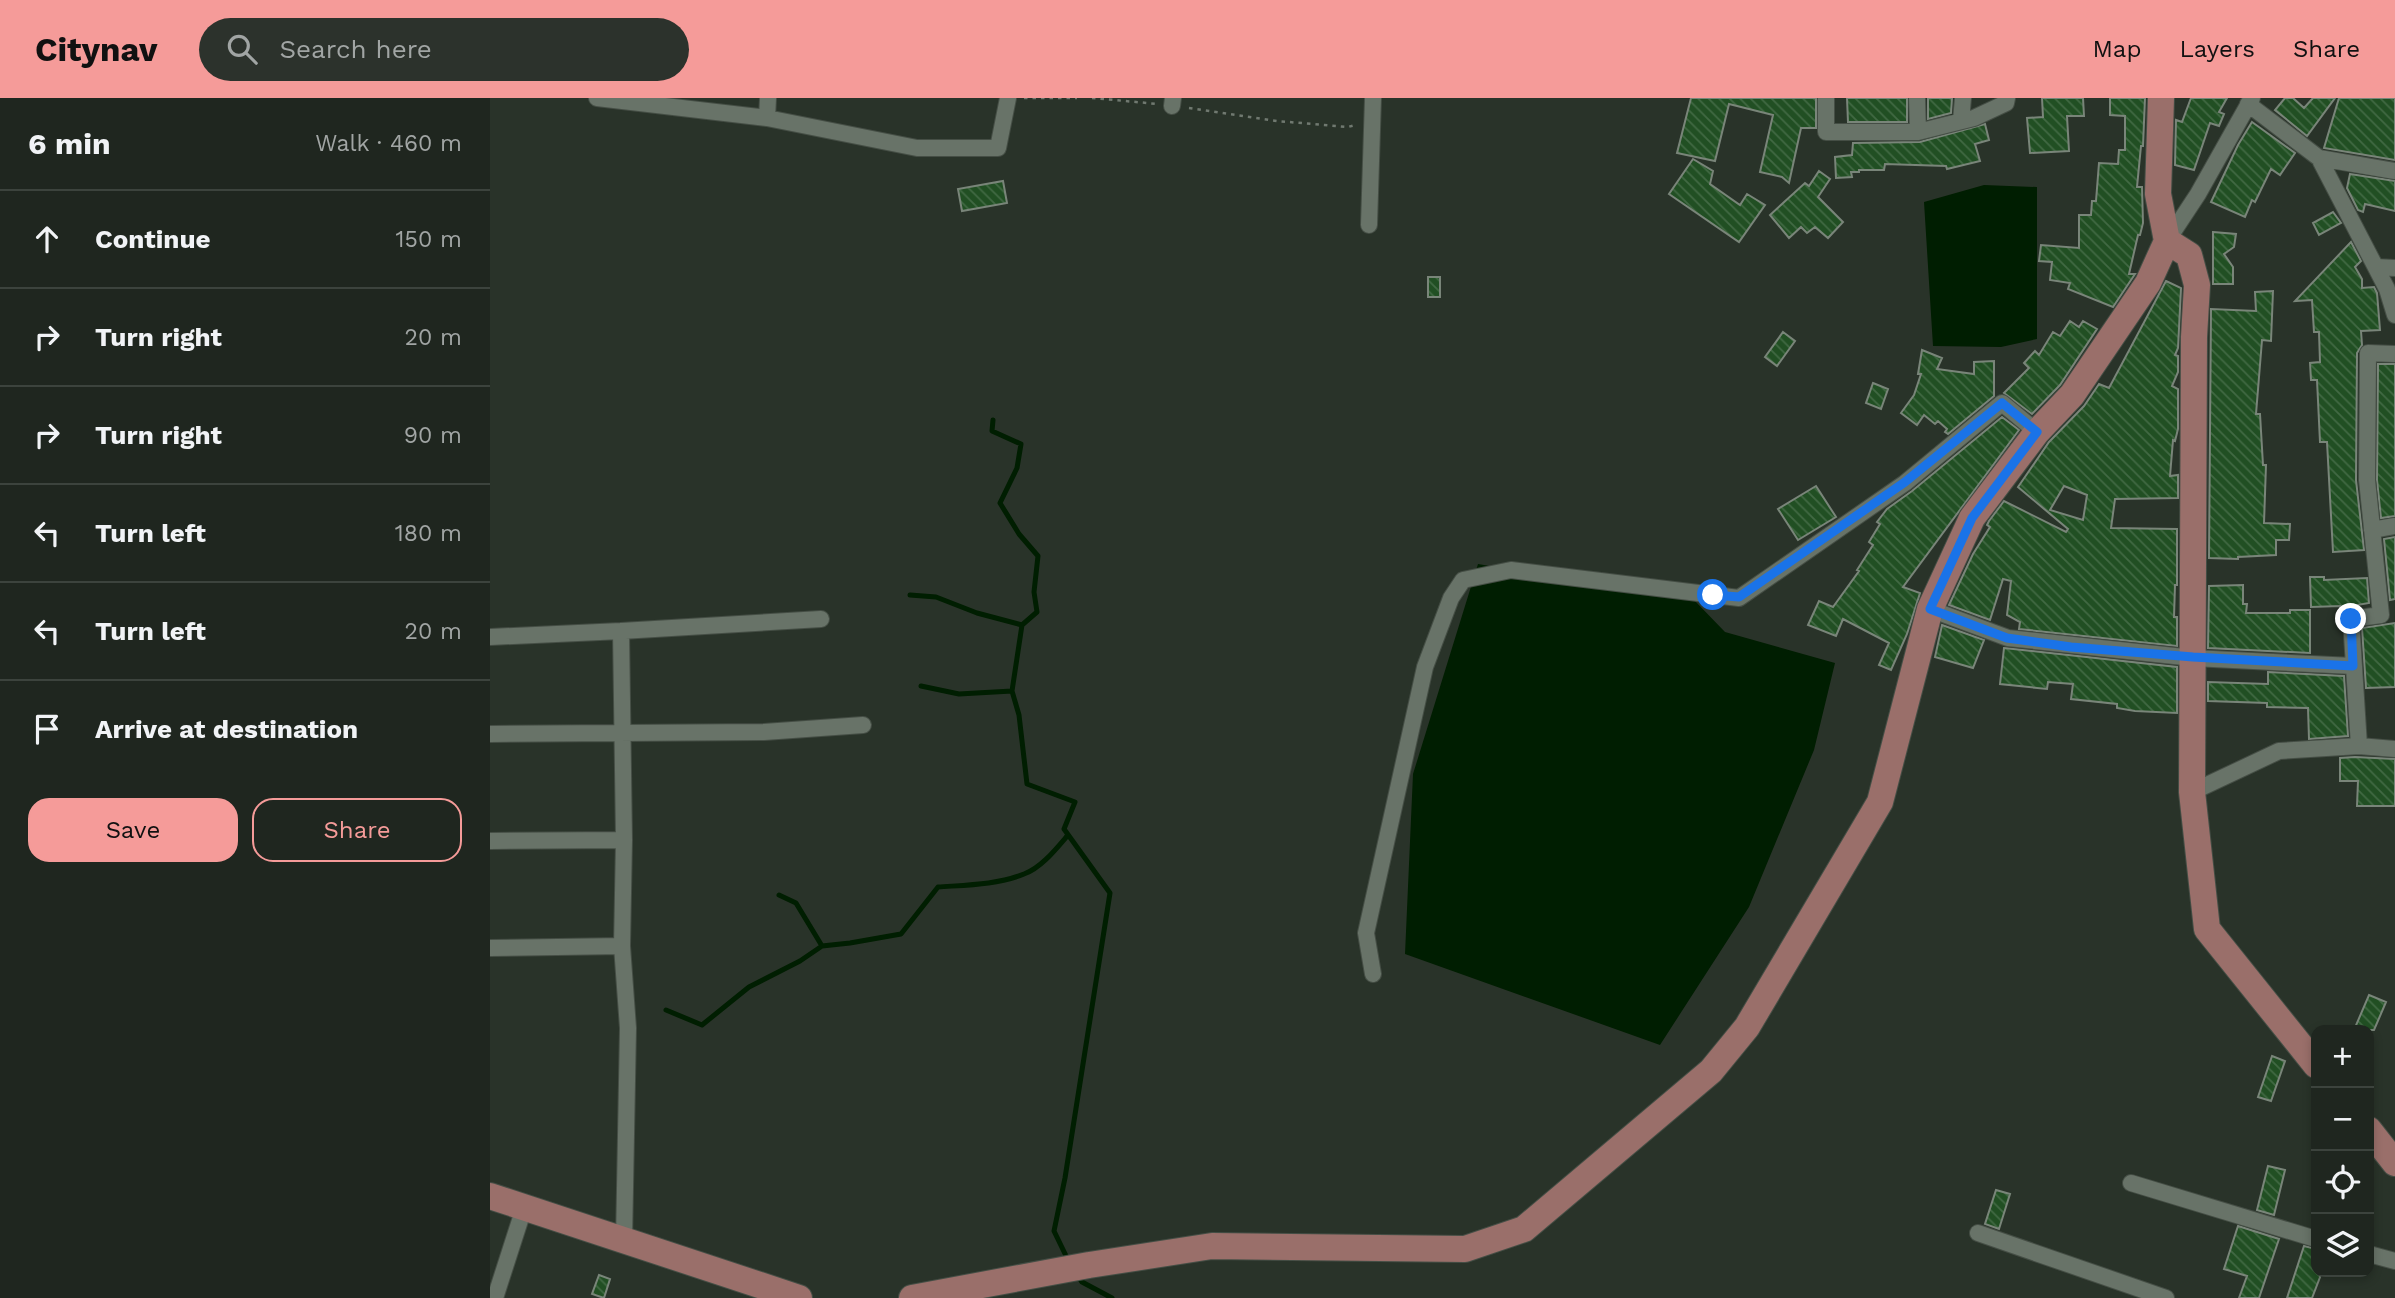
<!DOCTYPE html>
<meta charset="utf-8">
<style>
body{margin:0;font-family:"Work Sans",sans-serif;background:#2c322c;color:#f1f3f6}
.controls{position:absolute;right:21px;bottom:21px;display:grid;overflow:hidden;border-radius:14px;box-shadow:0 4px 10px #0003}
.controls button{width:63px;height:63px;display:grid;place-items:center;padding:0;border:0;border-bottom:2px solid #3c433d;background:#1f261f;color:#f1f3f6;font:35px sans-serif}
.stop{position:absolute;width:21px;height:21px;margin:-16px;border:5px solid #1a73e8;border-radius:50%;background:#fff}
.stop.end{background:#1a73e8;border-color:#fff;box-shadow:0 2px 7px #0008}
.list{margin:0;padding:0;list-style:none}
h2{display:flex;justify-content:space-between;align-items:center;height:91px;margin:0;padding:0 28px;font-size:30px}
h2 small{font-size:23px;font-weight:400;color:#a1a5a4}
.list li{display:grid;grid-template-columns:46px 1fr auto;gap:21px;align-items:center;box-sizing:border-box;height:98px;padding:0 28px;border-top:2px solid #3c433d}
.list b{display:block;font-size:26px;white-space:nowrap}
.list em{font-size:23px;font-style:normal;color:#a1a5a4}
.actions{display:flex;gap:14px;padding:21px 28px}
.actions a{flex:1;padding:16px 0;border:2px solid #f59b99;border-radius:21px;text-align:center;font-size:24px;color:#f59b99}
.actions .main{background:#f59b99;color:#111}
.icon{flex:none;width:38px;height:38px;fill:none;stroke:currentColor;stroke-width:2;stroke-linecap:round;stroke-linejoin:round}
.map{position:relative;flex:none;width:1905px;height:1200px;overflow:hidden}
header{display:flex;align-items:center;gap:42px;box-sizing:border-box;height:98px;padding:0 35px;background:#f59b99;color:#111}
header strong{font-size:33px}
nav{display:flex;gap:38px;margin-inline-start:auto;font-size:24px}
.search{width:490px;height:63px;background:#2c322c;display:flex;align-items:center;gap:18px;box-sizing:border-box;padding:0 24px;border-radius:38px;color:#a1a5a4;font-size:26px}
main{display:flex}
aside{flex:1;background:#1f261f}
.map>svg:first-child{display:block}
</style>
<header>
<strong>Citynav</strong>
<div class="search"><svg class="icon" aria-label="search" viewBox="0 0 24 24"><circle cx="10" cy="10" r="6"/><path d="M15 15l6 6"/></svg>Search here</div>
<nav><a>Map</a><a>Layers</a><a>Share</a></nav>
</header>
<main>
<aside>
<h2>6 min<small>Walk · 460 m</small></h2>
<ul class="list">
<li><svg class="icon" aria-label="ahead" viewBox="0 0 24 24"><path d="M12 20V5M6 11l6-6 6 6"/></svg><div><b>Continue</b></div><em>150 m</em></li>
<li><svg class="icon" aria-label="right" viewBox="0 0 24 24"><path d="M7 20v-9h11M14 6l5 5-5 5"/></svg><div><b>Turn right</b></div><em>20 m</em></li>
<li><svg class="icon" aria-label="right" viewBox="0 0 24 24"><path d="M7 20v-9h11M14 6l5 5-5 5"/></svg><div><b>Turn right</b></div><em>90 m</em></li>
<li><svg class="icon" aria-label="left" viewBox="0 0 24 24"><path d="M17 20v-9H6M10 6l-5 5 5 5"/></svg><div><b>Turn left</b></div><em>180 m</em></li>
<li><svg class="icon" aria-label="left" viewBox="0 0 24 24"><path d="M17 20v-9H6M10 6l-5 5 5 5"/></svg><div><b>Turn left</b></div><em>20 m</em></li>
<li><svg class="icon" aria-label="arrive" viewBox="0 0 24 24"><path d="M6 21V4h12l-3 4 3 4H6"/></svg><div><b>Arrive at destination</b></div></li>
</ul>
<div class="actions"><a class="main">Save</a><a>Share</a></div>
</aside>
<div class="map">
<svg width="1905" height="1200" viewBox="0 0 1905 1200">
<defs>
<pattern id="building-back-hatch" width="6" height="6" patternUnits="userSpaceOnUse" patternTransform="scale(1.75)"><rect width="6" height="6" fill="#214f23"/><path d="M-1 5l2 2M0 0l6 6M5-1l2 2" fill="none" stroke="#416943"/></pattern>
</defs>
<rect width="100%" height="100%" fill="#293329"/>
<path fill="#001e01" d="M1494,87l53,2v152l-36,8 -68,-1 -9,-144z
M988,466l217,37 30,31 110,31 -21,87 -65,157 -89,138 -255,-91 8,-180z"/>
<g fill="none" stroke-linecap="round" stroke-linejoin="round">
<path stroke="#001e01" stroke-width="5" d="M503,322l-1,11 29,13 -4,24 -17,35 19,31 19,22 -4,36 3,20 -15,13 -10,66 7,24 8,69 48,18 -11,27 46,64 -45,285 -11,53 15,31
M420,497l26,2 41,16 45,12
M431,588l38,8 53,-3
M289,797l17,8 26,43 28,-3 51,-9 37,-47c28,-2 59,-2 86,-13 17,-6 32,-25 44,-39
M176,912l36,15 47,-38 51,-26 22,-15
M588,1178l4,6 30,16"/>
</g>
<path fill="url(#building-back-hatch)" stroke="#798579" stroke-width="2" fill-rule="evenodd" d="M1201,0h125v30h-15l-12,55 -7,-6 -22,-5 13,-57 -44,-11 -14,57 -38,-8z
M1357,0h60v24h-59z
M1438,0h24l-1,15 -23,6z
M1552,0h41l1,18h-17l2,35 -39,2 -3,-35 16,-1z
M1620,0h35l-2,48h-2l-4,41h5l1,36 -3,12h-2l-9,39h6l-22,33 -45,-18 2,-6 -20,-3 2,-18 -13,-1 2,-16 38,3v-33h12l1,-14h4l3,-38 19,1 1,-14h6v-34l-15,-1z
M1701,0h36l-8,14 5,2 -5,12 -9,-3 -16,47 -19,-5 1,-45 6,2z
M1795,0h8l11,10 9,-10h22l-28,38 -32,-26z
M1849,0h56v62l-71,-12z
M1762,24l43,31 -15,22 -9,-6 -16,33 -3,-2 -7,17 -34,-15 27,-57z
M1495,26l4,16 -14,4 5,17 -33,8 -1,-3 -61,-2 -1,6h-25v2h-8l1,5 -16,1 -1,-21 17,-2 1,-12 67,-1z
M1203,61l20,12 -3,13 30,21 7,-11 18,11 -26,37 -70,-48z
M1329,73l11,8 -12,18 25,25 -15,16 -13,-11 -8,6 -6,-6 -12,11 -19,-23 35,-32 4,3z
M1860,76l45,7v30l-30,-7 -2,8 -5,-2 -11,-22z
M513,83l4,22 -45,8 -4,-22z
M1843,114l8,11 -22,12 -6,-12z
M1723,134l23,2 -2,13 -10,7 9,13v17h-20z
M1861,144l10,19 -6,6 7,12v9l12,-1 3,6 3,37 -19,1 1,14 -5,8 -1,127 8,70 -31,2 -6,-110h-7l-3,-62h-6l-1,-17 10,-1 -1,-30h-5l-2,-32 -17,1z
M938,179h12v20h-12z
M1676,183l15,7 -3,60 -3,7 3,1v16l-6,14 6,3v40l-3,12 -2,-1 -3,36 8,-1v23l-63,1 -4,29 66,1v56h-2l-1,32h3v29l-158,-17 1,-7 -13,-7 4,-34 -8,-2 -13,41 -41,-15 24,-51 17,-27 -3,-2 2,-4 15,-20 62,31 2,-3 -50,-42 31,-45 35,-36 15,-22 10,4zM1574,388l23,9 -4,25 -33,-10z
M1783,193l-2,50 -9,-1 -6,74h4l3,51h3l-2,58 26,1 -1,16h-13v15l-38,2v2l-29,-1 2,-249 45,2 -1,-19z
M1580,223l9,6 4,-6 14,8 -37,56 -28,29 -28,-21 25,-25 -5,-5 11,-12 4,4 14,-23 7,4z
M1293,234l12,9 -18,25 -12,-9z
M1432,252l20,8 -5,11 37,5v-12l20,-1v35l-46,38 -3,-2 2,-3 -9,-8 -3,3 -11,-9 -7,10 -16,-12 13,-18 7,-21h-3z
M1888,266h17v152l-14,2 -4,-38z
M1383,285l15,6 -7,20 -15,-6z
M1512,319l17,13 -116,157 17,6 -13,41 -16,36 -12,-5 10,-22 -46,-24 -7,17 -28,-11 11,-24 14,6 26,-36 -2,-1 16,-25 -4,-3 11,-18 -3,-2 10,-13 25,-18z
M1326,388l20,31 -38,23 -20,-31z
M1905,439v62l-5,1 -6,-61z
M1820,479h14v3l43,-2 2,25 -29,5v-2l-29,1z
M1753,487v19h4l-1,9h44v-3h20v43l-102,-5 1,-62z
M1905,525v64l-29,1 -4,-60z
M1452,527l42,15 -11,28 -38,-11z
M1514,550l173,19v46l-42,-2 -18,-3v-4l-46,-5 2,-15 -25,-2 -1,7 -47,-5z
M1778,574l76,4 4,60 -39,3 -1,-31 -41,-1v-4l-59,-2v-19l60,2z
M1865,659l40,2v47h-38l1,-25h-18v-23z
M1879,897l17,7 -12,28h-20z
M1782,958l13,5 -14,40 -13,-4z
M1778,1068l17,4 -11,45 -17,-5z
M1506,1092l14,4 -11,35 -14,-5z
M1748,1128l41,13 -20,59h-20l8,-22 -23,-7z
M1814,1148l12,3v23h6l-10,26h-25z
M109,1177l11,4 -6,19 -12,-4z"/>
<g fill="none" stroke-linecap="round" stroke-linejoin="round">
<defs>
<path id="minor" d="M107,0l170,20 150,30h81l10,-50
M1336,0v34h92l56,-14 32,-15 1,-5
M1427,0l1,34
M1758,6l71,54 68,131 8,26
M682,8l1,-8
M277,20l1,-20
M1471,23l2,-23
M1829,60l76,13
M879,127l4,-127
M1677,143l31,-47 54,-96
M1886,169l19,1
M1882,432l23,-4
M1440,511l78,29 185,20 160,8
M0,539l131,-6
M0,636l274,-2 99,-7
M1869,648l36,3
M1702,694l87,-41 80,-5 -8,-127 30,-4 -14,-135 1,-127 27,1
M0,743l134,-1
M0,850l132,-2
M883,876l-7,-41 59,-266 26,-69 12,-18 48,-10 228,28 166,-115 97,-80 35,29
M1641,1085l185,56
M1488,1135l188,65
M134,1143l4,-213 -6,-82 2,-106 -3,-209 200,-12
M1879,1156l26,7
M5,1200l29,-90"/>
<path id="primary" d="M1677,143l22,14 8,30 -3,52 -2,455 15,137 109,136
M1879,1032l26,33
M0,1098l309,102
M422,1200l177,-33 123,-19 253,3 59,-20 187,-158 36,-44 133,-225 50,-193 42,-91 65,-86 35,-37 76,-112 19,-42 -9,-47 3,-96"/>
</defs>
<use href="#minor" stroke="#454e45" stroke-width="18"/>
<use href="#primary" stroke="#454e45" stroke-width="28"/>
<path stroke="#707970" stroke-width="2.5" stroke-dasharray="3.5 5" stroke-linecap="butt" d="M534,0h53
M602,0l66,6
M699,10l88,13 71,6 7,-2"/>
<use href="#minor" stroke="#687368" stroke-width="16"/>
<use href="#primary" stroke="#9a6f6a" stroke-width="26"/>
</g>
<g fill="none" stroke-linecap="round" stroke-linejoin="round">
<path stroke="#1a73e8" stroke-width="9" d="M1223,497l26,2 166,-115 97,-79 35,29 -65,86 -42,91 77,29 64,9 122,10 160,9 -2,-47"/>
</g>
</svg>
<div class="controls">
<button>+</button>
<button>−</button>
<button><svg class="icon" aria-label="locate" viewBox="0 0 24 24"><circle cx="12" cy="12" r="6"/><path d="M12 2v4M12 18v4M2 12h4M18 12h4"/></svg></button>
<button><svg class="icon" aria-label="layers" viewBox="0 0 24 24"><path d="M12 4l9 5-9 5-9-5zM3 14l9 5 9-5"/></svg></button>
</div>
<div class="stop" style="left:1223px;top:497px"></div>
<div class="stop end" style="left:1861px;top:521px"></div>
</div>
</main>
